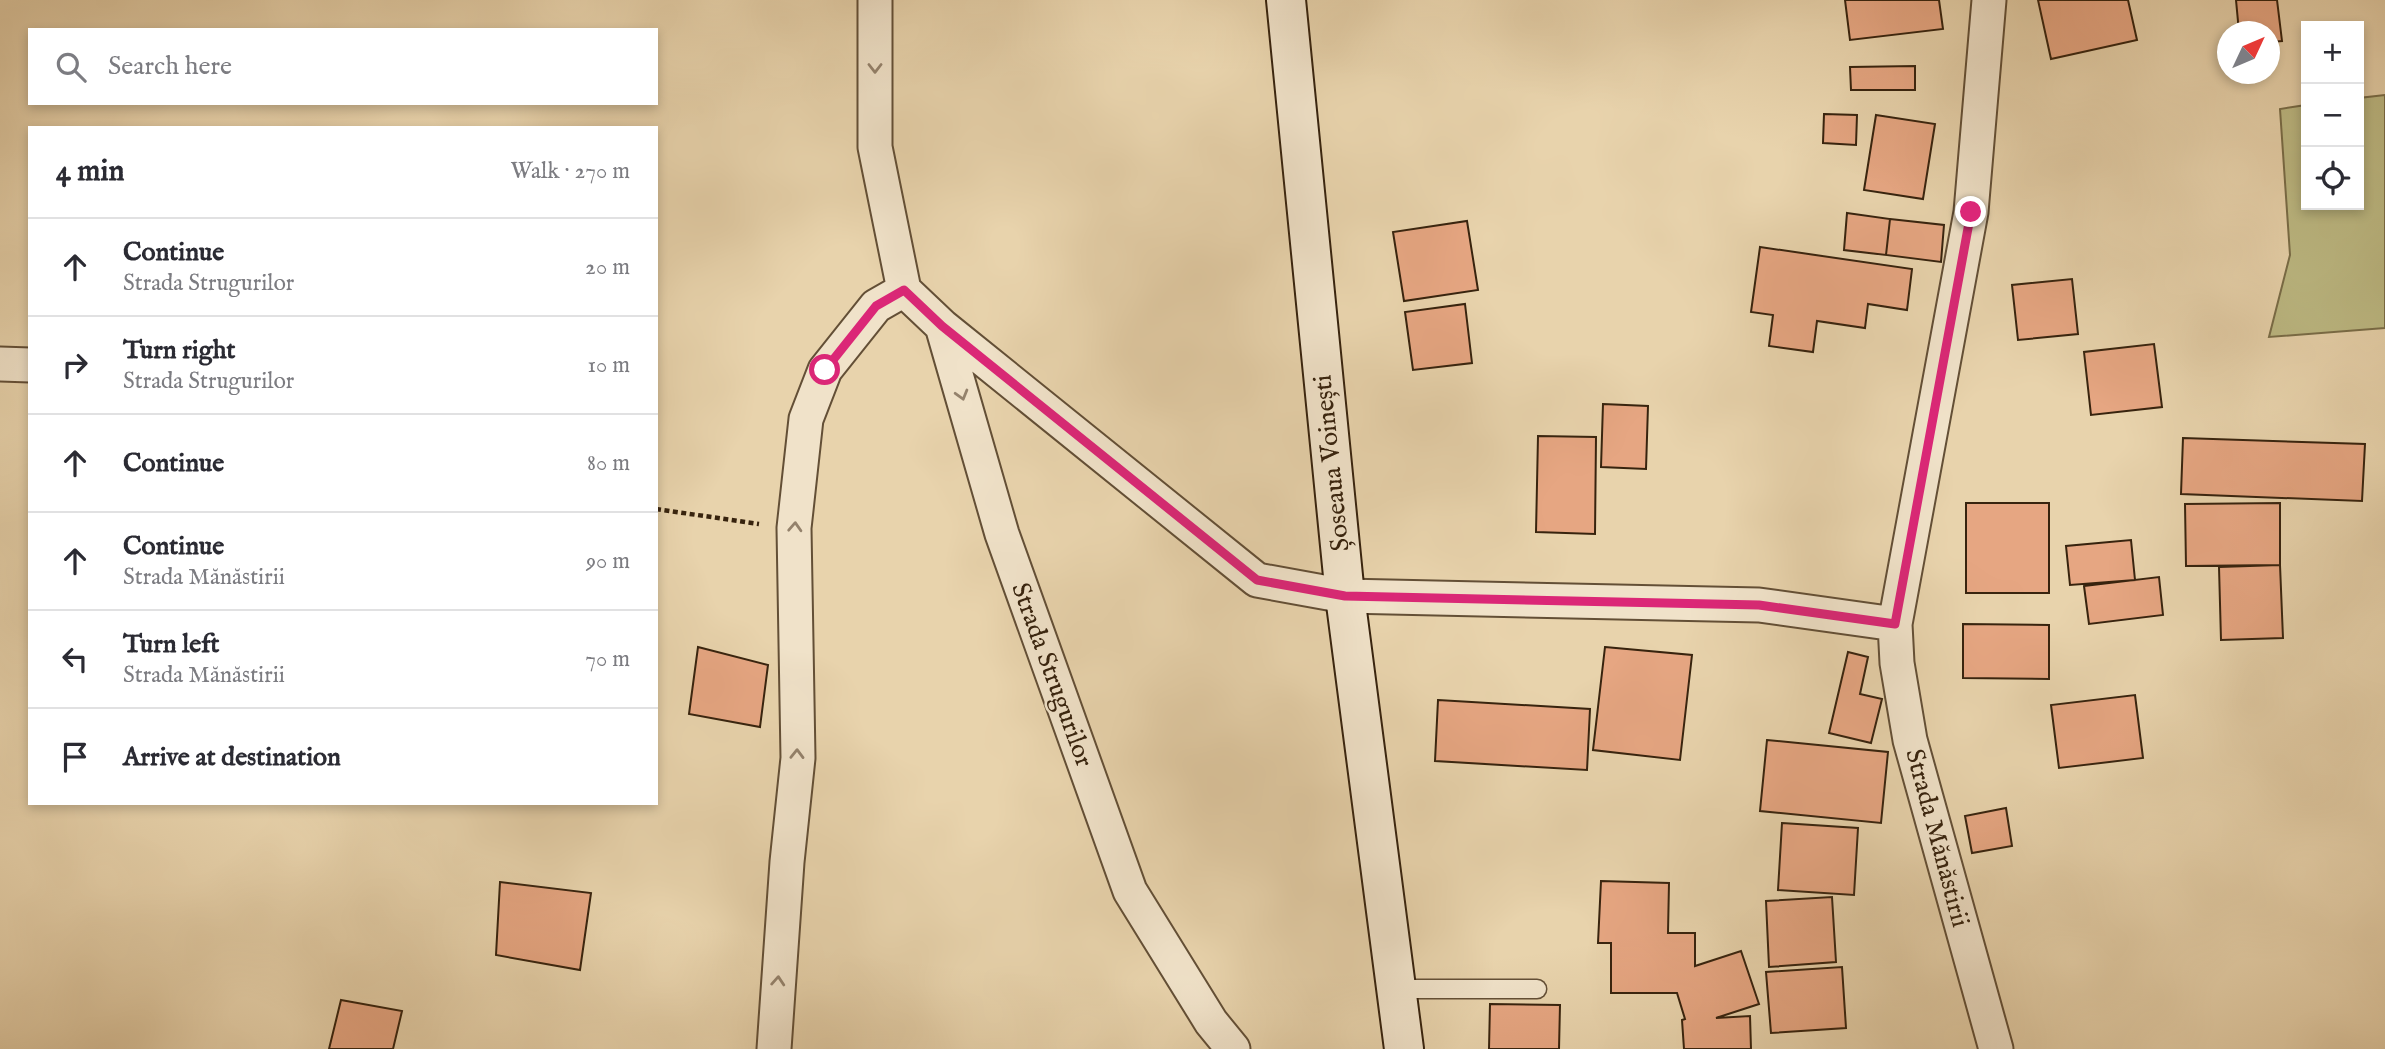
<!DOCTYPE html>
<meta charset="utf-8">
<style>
body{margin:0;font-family:"IM FELL English",serif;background:#f7f7f7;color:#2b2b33}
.controls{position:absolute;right:21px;top:21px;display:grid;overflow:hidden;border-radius:0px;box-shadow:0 4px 10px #0003}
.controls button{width:63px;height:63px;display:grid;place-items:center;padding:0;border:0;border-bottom:2px solid #e1e1e2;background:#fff;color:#2b2b33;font:35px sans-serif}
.compass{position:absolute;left:2217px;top:21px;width:63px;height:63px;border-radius:50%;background:#fff;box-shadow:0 4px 10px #0003;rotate:46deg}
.stop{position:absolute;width:21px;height:21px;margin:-16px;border:5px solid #db2777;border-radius:50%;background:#fff}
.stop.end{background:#db2777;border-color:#fff;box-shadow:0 2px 7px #0008}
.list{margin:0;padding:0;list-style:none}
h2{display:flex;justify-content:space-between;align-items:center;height:91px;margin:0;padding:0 28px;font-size:30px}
h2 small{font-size:23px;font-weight:400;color:#7c7c81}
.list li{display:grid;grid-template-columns:46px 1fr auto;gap:21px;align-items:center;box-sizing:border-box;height:98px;padding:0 28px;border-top:2px solid #e1e1e2}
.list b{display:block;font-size:26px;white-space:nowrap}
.list p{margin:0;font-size:23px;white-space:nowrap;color:#7c7c81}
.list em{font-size:23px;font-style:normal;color:#7c7c81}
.icon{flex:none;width:38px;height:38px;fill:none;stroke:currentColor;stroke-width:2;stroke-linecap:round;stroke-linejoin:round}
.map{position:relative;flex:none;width:2385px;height:1049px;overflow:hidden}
.search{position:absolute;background:#fff;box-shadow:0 4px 10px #0003;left:28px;top:28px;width:630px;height:77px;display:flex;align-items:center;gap:18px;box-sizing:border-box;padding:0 24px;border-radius:0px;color:#7c7c81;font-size:26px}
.panel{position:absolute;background:#fff;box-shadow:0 4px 10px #0003;left:28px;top:126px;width:630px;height:679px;border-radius:0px}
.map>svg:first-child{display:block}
</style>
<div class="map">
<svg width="2385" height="1049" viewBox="0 0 2385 1049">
<rect width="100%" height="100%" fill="#e8d3ac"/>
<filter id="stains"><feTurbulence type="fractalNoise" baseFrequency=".00286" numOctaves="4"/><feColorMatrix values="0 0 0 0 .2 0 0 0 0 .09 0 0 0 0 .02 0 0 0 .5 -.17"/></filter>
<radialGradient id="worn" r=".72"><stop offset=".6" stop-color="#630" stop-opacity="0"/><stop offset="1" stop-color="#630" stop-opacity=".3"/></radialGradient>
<path fill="#bdba84" stroke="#7a6e49" stroke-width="2" d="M2385,95v233l-116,9 21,-82 -10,-146 26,-4v100h53v-107z"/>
<path fill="#e6a682" stroke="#37230e" stroke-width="2" d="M1845,0h94l4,29 -93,11z
M2038,0h90l9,40 -86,19z
M2236,0h41l5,41 -12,1v-10h-31z
M1915,66v24h-64l-1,-23z
M1824,114l33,1 -1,30 -33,-2z
M1876,115l59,9 -12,75 -59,-9z
M1847,213l43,6 -4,36 -42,-5z
M1890,219l54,6 -3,37 -55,-7z
M1467,221l11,69 -74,11 -11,-69z
M1760,247l152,22 -5,41 -39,-6 -3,24 -48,-7 -4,31 -44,-6 4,-31 -22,-3z
M2072,279l6,55 -60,6 -6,-55z
M1465,304l7,59 -59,7 -8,-58z
M2154,344l8,63 -71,8 -7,-63z
M1603,404l45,2 -2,63 -45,-2z
M1538,436l58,1 -1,97 -59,-2z
M2183,438l182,6 -3,57 -181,-7z
M1966,503h83v90h-83z
M2280,503v62l-94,1 -1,-62z
M2131,540l4,40 -65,5 -4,-39z
M2280,565l3,73 -62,2 -2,-73z
M2159,577l4,38 -74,9 -5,-38z
M1963,624l86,1v54l-86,-1z
M698,647l70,18 -8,62 -71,-13z
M1605,647l87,8 -12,105 -87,-10z
M1848,652l20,5 -8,37 22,5 -11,44 -42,-10z
M2135,695l8,63 -84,10 -8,-63z
M1438,700l152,9 -3,61 -152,-9z
M1767,740l121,12 -7,71 -121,-12z
M2006,808l6,38 -40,7 -7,-37z
M1782,823l76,5 -4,67 -76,-5z
M1601,881l68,2 -1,50h27v33l46,-15 18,53 -43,14 34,-2 1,33h-67l-2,-29 3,-1 -8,-26h-66v-50h-13z
M500,882l91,11 -11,77 -84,-15z
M1832,897l4,65 -67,5 -3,-66z
M1842,967l4,61 -75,5 -5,-61z
M341,1000l61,11 -9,38h-64z
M1490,1004l70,1 -1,44h-70z"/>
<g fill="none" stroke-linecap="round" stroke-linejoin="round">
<defs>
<path id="lane" d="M1399,989h138"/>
<path id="street" d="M875,0v147l29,143
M1989,0l-18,212 -76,412 2,39 13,77 86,309
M942,326l315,254 88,16 414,9 136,19
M0,364l30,1
M774,1049l13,-187 11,-104 -4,-230 12,-109 19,-49 51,-64 28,-16 38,36 60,208 128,357 81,131 22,27"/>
<path id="secondary" d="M1286,0l59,596 59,453"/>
</defs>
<use href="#lane" stroke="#634f36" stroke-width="21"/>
<use href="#street" stroke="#634f36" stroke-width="37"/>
<use href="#secondary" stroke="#37230e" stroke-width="42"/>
<path stroke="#37230e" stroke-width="4.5" stroke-dasharray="5 3.5" stroke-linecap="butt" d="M656,509l103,15"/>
<use href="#lane" stroke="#f0e2c9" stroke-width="18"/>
<use href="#street" stroke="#f0e2c9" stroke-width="33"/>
<use href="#secondary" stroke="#f0e2c9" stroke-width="38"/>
</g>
<defs><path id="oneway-chevron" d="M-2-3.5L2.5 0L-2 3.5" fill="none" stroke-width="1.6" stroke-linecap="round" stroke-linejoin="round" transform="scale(1.75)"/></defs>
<g stroke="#94826c">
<use href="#oneway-chevron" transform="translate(875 68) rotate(90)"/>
<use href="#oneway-chevron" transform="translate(962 395) rotate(74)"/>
<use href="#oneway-chevron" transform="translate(795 527) rotate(-87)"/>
<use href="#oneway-chevron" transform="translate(797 754) rotate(-89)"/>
<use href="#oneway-chevron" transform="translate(778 981) rotate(-86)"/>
</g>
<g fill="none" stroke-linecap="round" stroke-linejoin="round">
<path stroke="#db2777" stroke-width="9" d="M825,370l51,-64 28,-16 38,36 315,254 88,16 414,9 136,19 76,-412"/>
</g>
<g text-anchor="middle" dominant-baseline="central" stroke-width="5" stroke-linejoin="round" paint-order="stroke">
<g font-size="26" fill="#37230e" stroke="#f0e2c9">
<text transform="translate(1332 463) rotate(-96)">Șoseaua Voinești</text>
<text transform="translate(1052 675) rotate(70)">Strada Strugurilor</text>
<text transform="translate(1937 838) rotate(75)">Strada Mănăstirii</text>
</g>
</g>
<rect width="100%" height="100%" filter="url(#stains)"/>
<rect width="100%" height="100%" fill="url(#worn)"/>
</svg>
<div class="controls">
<button>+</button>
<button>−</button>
<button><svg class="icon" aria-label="locate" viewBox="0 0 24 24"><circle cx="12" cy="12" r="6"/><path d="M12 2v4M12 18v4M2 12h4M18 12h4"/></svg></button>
</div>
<svg class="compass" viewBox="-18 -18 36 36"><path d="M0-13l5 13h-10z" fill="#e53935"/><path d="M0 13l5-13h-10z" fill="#7c7c81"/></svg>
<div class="stop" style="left:825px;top:370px"></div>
<div class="stop end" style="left:1971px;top:212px"></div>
<div class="search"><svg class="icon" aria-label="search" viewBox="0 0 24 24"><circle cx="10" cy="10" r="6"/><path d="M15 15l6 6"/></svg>Search here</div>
<section class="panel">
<h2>4 min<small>Walk · 270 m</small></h2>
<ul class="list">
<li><svg class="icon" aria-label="ahead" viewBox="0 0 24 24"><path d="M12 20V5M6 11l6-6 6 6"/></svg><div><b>Continue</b><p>Strada Strugurilor</p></div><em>20 m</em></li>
<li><svg class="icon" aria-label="right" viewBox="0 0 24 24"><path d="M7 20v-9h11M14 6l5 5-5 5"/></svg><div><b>Turn right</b><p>Strada Strugurilor</p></div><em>10 m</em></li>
<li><svg class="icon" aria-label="ahead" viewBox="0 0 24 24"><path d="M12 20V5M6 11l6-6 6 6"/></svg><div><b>Continue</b></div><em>80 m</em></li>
<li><svg class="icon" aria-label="ahead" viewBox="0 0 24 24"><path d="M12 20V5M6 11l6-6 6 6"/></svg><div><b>Continue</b><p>Strada Mănăstirii</p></div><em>90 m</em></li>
<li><svg class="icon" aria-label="left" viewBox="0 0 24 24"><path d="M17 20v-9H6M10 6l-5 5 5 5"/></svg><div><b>Turn left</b><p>Strada Mănăstirii</p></div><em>70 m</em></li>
<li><svg class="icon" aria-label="arrive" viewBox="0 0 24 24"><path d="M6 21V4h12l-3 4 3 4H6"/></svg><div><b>Arrive at destination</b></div></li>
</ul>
</section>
</div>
